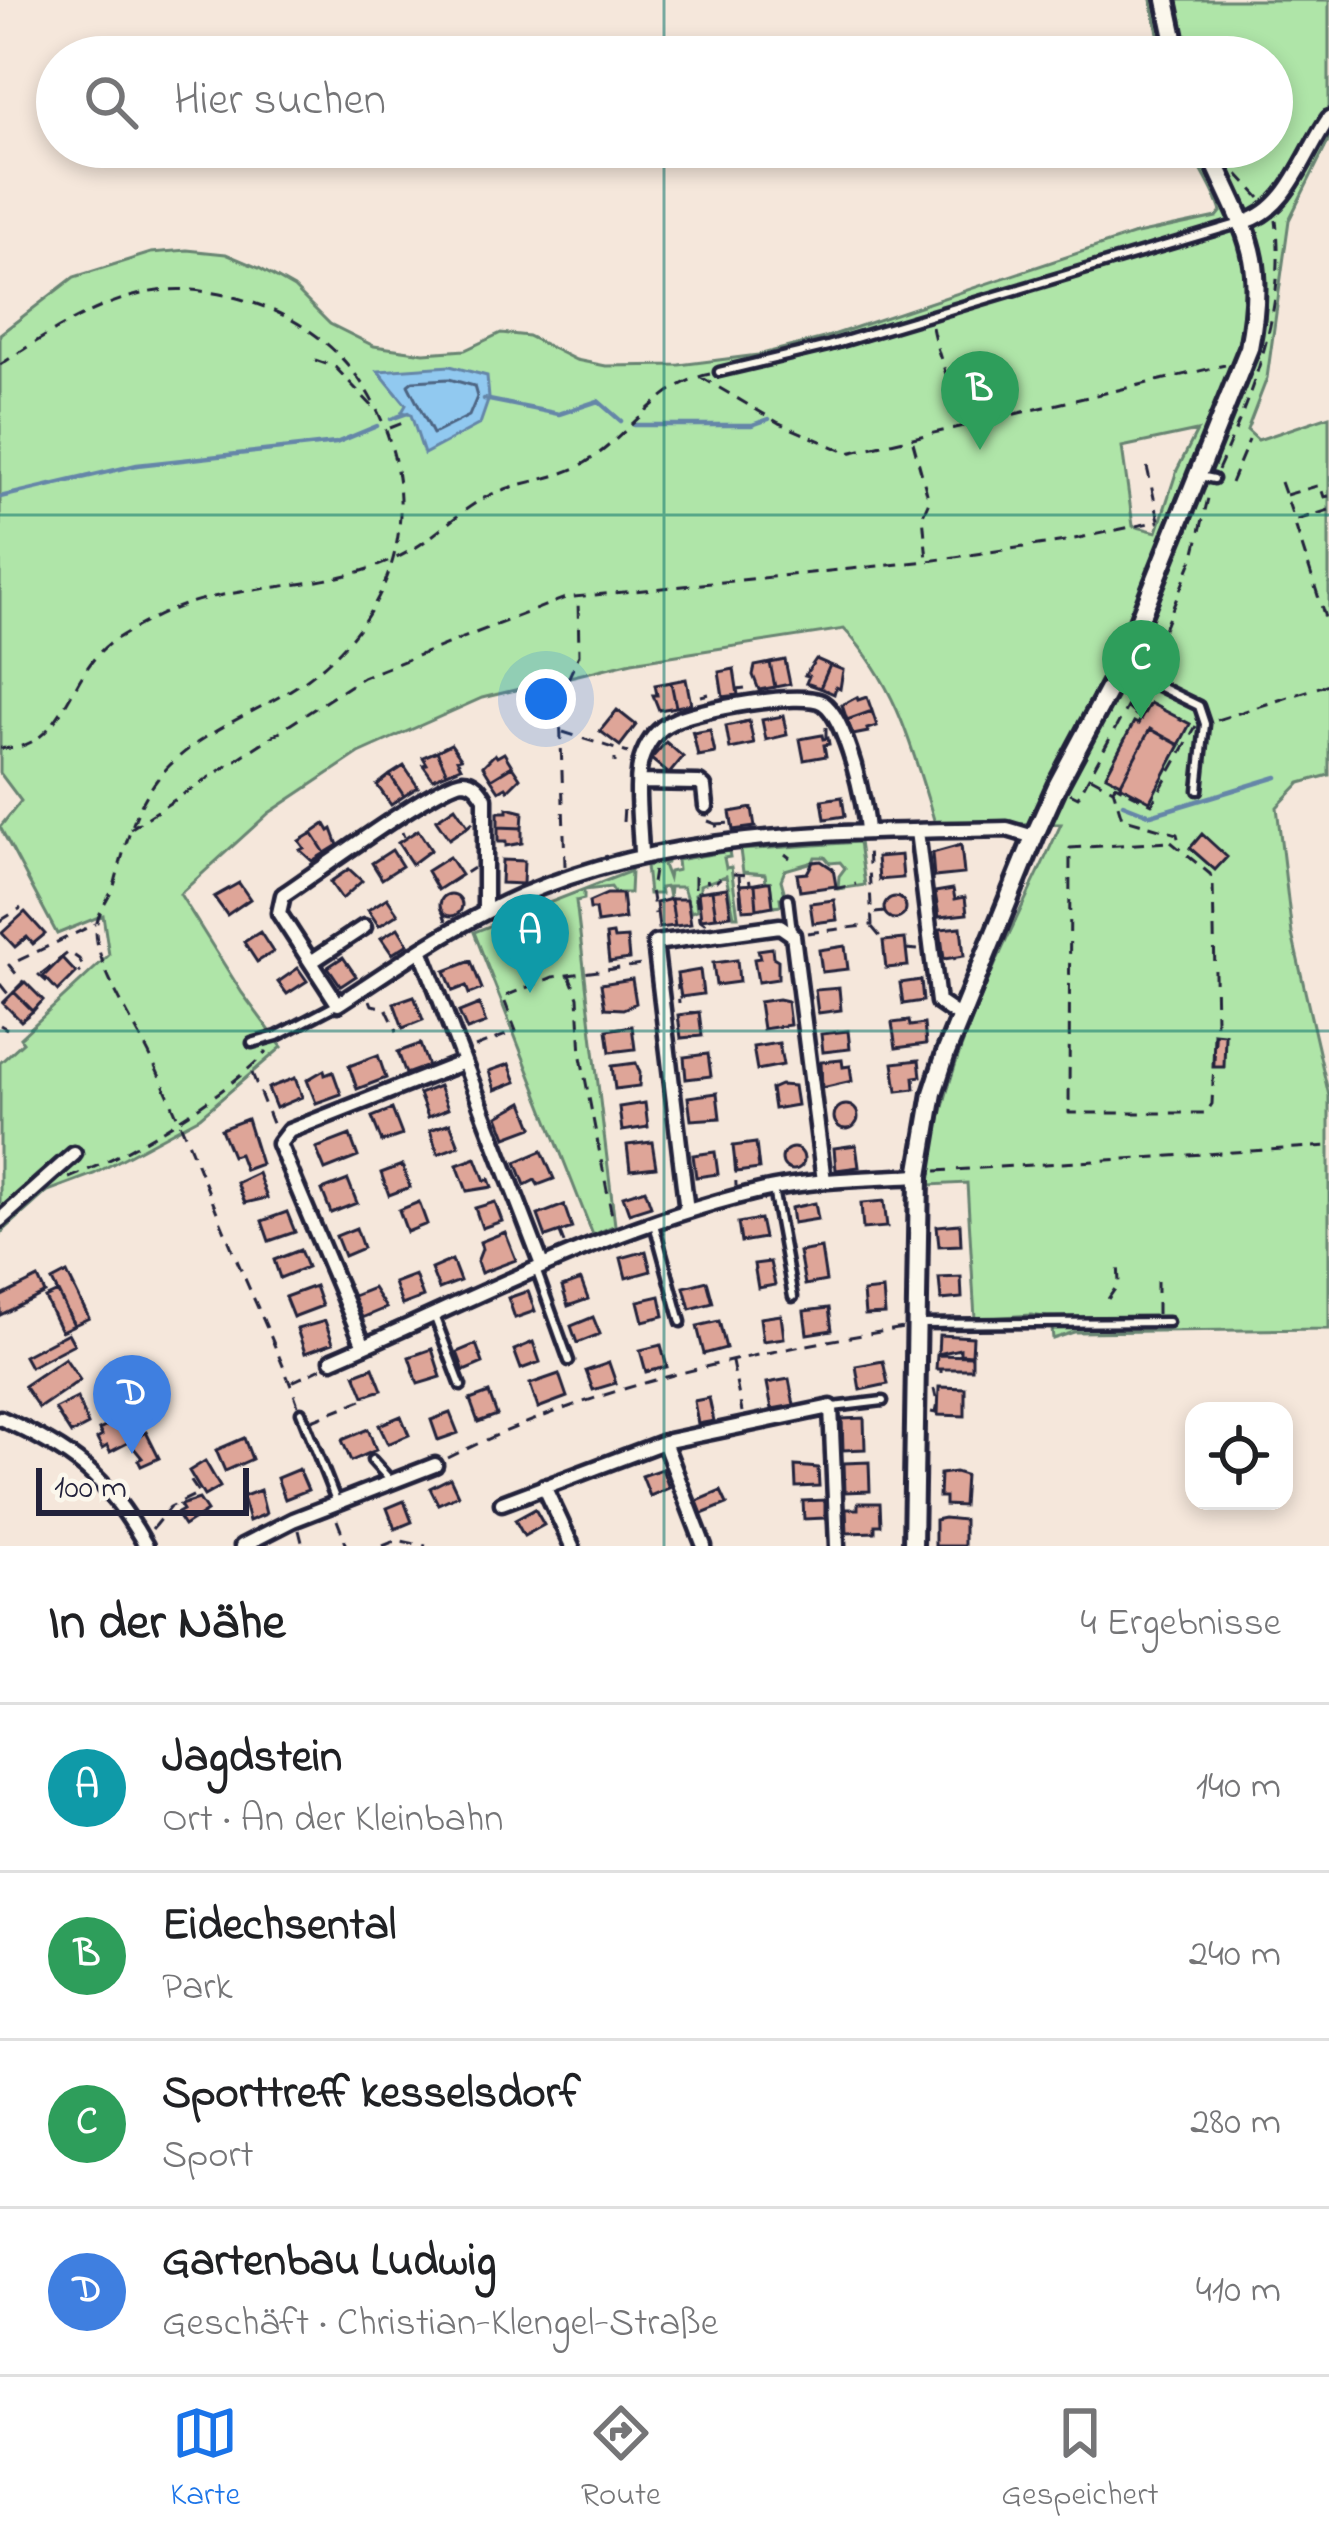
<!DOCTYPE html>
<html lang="de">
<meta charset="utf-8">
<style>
body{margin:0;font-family:"Indie Flower",sans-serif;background:#f6f6f6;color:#202124}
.controls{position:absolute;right:36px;bottom:36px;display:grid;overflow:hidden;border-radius:24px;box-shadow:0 6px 18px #0003}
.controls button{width:108px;height:108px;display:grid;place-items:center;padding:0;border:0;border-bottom:3px solid #e0e0e0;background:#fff;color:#202124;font:60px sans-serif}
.scale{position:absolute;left:36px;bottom:30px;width:213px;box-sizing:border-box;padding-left:12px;border:6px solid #22223b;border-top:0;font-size:33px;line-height:42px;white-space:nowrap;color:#22223b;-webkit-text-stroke:9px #fbf7ec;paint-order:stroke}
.you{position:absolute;left:546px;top:699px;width:42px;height:42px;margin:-30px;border:9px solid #fff;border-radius:50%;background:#1a73e8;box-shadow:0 0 0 18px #1a73e833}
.badge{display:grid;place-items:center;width:78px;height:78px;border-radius:50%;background:#1a73e8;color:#fff;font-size:39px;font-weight:700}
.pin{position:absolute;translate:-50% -99px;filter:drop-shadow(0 3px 6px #0008)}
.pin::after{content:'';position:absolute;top:63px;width:42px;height:36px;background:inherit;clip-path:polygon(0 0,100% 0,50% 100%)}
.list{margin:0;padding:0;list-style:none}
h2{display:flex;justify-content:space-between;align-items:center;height:156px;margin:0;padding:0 48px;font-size:51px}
h2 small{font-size:39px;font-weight:400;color:#757577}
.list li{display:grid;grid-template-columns:78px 1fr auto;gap:36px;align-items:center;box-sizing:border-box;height:168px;padding:0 48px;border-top:3px solid #e0e0e0}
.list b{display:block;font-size:45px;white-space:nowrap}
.list p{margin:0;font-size:39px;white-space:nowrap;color:#757577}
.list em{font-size:39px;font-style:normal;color:#757577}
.icon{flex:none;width:66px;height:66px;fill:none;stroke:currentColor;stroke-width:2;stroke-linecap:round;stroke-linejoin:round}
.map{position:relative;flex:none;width:1329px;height:1546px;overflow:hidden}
.search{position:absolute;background:#fff;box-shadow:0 6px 18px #0003;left:36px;right:36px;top:36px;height:132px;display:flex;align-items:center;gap:30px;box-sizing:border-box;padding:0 42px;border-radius:66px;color:#757577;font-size:45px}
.sheet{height:828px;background:#fff}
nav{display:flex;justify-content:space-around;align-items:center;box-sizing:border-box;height:168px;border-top:3px solid #e0e0e0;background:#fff;font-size:33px;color:#757577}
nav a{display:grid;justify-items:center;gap:6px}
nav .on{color:#1a73e8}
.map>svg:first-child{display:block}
</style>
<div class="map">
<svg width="1329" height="1546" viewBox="0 0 1329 1546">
<rect width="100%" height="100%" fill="#f5e7db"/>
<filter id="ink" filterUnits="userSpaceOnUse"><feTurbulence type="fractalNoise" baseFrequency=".00833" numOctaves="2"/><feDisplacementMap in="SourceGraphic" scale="24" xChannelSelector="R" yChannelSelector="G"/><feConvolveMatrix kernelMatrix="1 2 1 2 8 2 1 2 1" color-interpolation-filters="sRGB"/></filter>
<g filter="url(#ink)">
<path fill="#afe5a8" stroke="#688472" stroke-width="3" fill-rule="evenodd" d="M1151,0h178v110l-20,24 -39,69 9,8 50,-83v12l-40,80 -22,158 -20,52 11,10 71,-24v359l-29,8 -23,24 15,127 37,162v233l-255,3 -21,7 -2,-21 -20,-3 -56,4 -8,-136 -37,2c8,-123 81,-250 131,-361l-126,-1c-22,-72 -38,-139 -91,-194l-212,33 -150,36 -123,55 -90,60 -89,81 62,99 40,54 -82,70 -106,57 -46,17 -48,43v-171l23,-21 -3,-4 89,-83 -6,-40 -46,19 -57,-107 21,-26 -21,-28v-439l74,-57 77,-24 36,-3 39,4 33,14 35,20 36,36 44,22 50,7 41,-3 36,-17 27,3 48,24 30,6 73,-1 79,-10 66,-17 308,-103 85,-18 4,-5c-6,-22 -22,-43 -31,-65h82v-90h-109zM1197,431l-20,39 -20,62 -24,-6 -11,-79z
M859,842l6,43 -27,4 1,-13 6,-8 -5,-6 -10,1 -5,-6h-10l-2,5 -28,8 -4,10 5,18h-6l1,7 -8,1 -3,-24h-4l-1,-8 -22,-2 -3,-22z
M729,851l1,6 -6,1 2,10 5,-1 7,49h-4l-8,-40 -26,9v7l-5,2 2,16 -6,2 -8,-25h-13l-1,11 -2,-11 -7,1 1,6h-12l-3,-28 22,-4 -5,3 5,13 1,-6 9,-2 -1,-10z
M631,871l-1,22h-15l-4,-6 -27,3v9l-8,2 39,324 -22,10 -119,-303z"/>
<path fill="#91c9f0" stroke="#6586a8" stroke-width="3" d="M450,366l37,10 2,22 -9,26 -56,30 -13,-39 -9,-3 4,-7 -28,-34z"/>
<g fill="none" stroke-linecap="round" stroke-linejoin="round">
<path stroke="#4e6583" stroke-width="3" d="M449,379l25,7 3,11 -8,19 -36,18 -25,-49 5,-4z"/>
<path stroke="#6586a8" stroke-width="4.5" d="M484,399l75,15 39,-13 23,20
M391,419l17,-6
M634,425h118l17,-6
M0,497l137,-32 199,-22 41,-17
M1123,804l28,11 126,-38"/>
</g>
<path fill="#dea598" stroke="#22223b" stroke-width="3" d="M816,659l14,6 -10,23 -14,-5 3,-7 -4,-1z
M785,660l5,24 -15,3 -5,-24z
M770,663l5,24 -16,3 -6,-15 2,-9z
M830,665l13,5 -3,19 -4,-2 -2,7 -14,-6z
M734,669l4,26 -15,2 -4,-25z
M686,679l5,25 -15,3 -5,-25z
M671,682l5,25 -17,3 -6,-15h4l-2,-10z
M857,697l1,3 9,-3 5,14 -25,9 -5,-15z
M1150,703l40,21 -11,21 -29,-16 -29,54 -15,-8 28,-53 4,2z
M617,710l19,15 -16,21 -20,-15z
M872,711l5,15 -10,3 1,3 -15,3 -6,-15z
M783,716l4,19 -21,5 -4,-20z
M749,721l5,23 -24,5 -4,-23z
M1150,729l30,16 -30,56 -30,-16z
M710,730l5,23 -17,3 -5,-23z
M822,735l1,4 5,-1 1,6 -5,1 2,11 -22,4 -4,-21z
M666,742l17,15 -14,17 -18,-15z
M451,744l10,14 -4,1 4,8 -14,6 -10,-22z
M437,751l10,22 -14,6 -10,-14 4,-1 -4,-7z
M504,753l8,13 -21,13 -8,-13 12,-12 2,3z
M404,766l14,21 -14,9 -14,-21z
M512,766l8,12 -12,12 -2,-3 -7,4 -8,-12z
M390,775l14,21 -13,9 -14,-20z
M842,797l3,19 -20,3 -3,-19z
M455,807l13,19 -19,13 -13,-19z
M507,808l16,4 -1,16 -24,-1v-15h9z
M752,808l3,19 -22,3 -3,-18z
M325,824l4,7 3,-2 6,16 -13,8 -13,-20z
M498,827l24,1v15l-16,3v-4h-8z
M418,830l13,20 -19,14 -14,-21z
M312,833l13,20 -13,8 -12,-11 4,-2 -5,-7z
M1202,834l25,23 -12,13 -25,-22z
M961,845l3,29 -30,3 -2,-24z
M392,850l10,16 -20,13 -10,-16z
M901,855l2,23 -24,2 -2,-23z
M449,857l12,18 -23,15 -11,-19z
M502,860l22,1 -1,23 -22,-1z
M821,861l12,8 3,17 -36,5 -3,-17 10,-1 6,-11z
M349,869l13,12 -20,18 -12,-17z
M766,882h4l3,24 -16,3 -2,-25z
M239,883l11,16 -23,16 -13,-18z
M755,884l2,25 -14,1 -3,-25z
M727,888l4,27 -15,2 -4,-27z
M953,889l2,10 10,-2 2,17 -28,3 -4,-25z
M712,890l4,27 -15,2 -3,-27z
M440 905a11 11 0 1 1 22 0a11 11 0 1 1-22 0Z
M607,894h15l3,25 -28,4 -2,-14h-5l-1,-7z
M884 908a11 11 0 1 1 22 0a11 11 0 1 1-22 0Z
M387,898l11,16 -19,12 -11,-16z
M671,899h16l4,25 -16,2z
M671,899l4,27 -16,2 -3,-25z
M834,900l3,20 -24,3 -3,-20z
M25,912l20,22 -12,10 -6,-7 -12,10 -13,-14z
M961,927l3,29 -20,3 -4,-30z
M398,928l10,16 -16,10 -11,-16z
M260,932l13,20 -16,10 -13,-20z
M613,934l1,5 13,-1 2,21 -20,3 -3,-27z
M905,939l3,27 -22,2 -3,-27z
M845,946l3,23 -26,3 -3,-22z
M772,948l1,9 5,3v19l-20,3 -4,-23 6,-1 -2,-8z
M343,957l13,19 -15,10 -13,-19z
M62,958l14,15 -18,18 -14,-15z
M737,960l2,22 -23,3 -3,-22z
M471,961l11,28 -13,5 -3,-8 -13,5 -8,-20z
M298,968l9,13 -20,13 -9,-12z
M700,970l3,24 -22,3 -4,-23z
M632,979l4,24 -13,6 -18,-1 -4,-24z
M921,980l2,21 -20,3 -3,-21z
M25,982l18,18 -10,11 -19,-19z
M839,988l2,22 -23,3 -3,-23z
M14,992l19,19 -12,10 -18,-18z
M414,996l9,24 -20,8 -9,-25z
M778,999l9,2 3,24 -27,4 -4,-27z
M479,1004l7,19 -19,7 -8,-18z
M699,1012l3,24 -21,2 -3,-23z
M909,1021l1,5 14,-2 2,20 -30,4 -4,-25z
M632,1026l3,23 -25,3 -3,-22z
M848,1031l2,18 -27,3 -2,-18z
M1214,1033l11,1 -1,33h-11z
M779,1043l4,22 -26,5 -4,-23z
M420,1044l8,22 -22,8 -8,-22z
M708,1054l3,22 -25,3 -2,-22z
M378,1055l8,23 -29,11 -8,-23z
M842,1060l1,7 7,-1 2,15 -30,7 -1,-26z
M919,1060l2,16 -7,1 1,12 -18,2 -4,-28z
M636,1063l4,10 -1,13 -24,3 -3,-23z
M509,1064l7,18 -21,8 -6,-19z
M324,1070l1,5 8,-3 8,22 -25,9 -9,-23z
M295,1078l7,19 -26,11 -8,-20z
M780,1085l14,1 3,19 -23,4 -3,-20z
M439,1086l9,23 -20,8 -9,-23z
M717,1093l3,25 -29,2 -3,-23z
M523,1102l10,25 -27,10 -8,-21z
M645,1103l3,24 -26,4 -3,-24z
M834 1117a12 12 0 1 1 24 0a12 12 0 1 1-24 0Z
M392,1109l10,26 -20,7 -10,-25z
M247,1119l14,45 -16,6 -6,-16 -7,2 -11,-27z
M450,1123l9,23 -21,8 -8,-24z
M350,1135l8,22 -33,13 -9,-22z
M652,1142l4,25 -26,3 -3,-25z
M756,1143l3,26 -23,3 -3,-26z
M856,1145l3,22 -23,3 -2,-22z
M782 1159a11 11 0 1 1 22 0a11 11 0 1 1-22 0Z
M542,1151l12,28 -16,6 -3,-5 -10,5 -9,-23z
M715,1152l3,22 -22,3 -3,-22z
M476,1158l9,23 4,-2 3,8 -25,4 -10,-26z
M402,1165l8,22 -21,8 -8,-22z
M258,1173l9,25 -22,5 -8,-20z
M348,1180l9,23 -26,10 -9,-23z
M645,1189l6,17 -22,7 -6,-17z
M884,1201l3,26 -24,2 -2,-26z
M419,1202l8,22 -20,8 -8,-22z
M495,1202l7,19 -20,7 -7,-20z
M815,1203l3,16 -25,4 -2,-15z
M564,1205l8,23 -26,9 -8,-22z
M287,1212l8,20 -26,9 -7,-20z
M760,1219l4,19 -23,4 -3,-19z
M960,1224l1,21 -22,1 -2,-20z
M356,1228l7,20 -19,8 -8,-20z
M505,1232l11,28 -35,13 -4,-11 5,-13 -2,-7z
M821,1248l5,33 -21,4 -6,-33z
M300,1250l7,17 -27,11 -6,-18z
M646,1251l5,20 -25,7 -5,-20z
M452,1260l8,21 -21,8 -8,-20z
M770,1262l5,23 -17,3 -4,-24z
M67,1273l22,45 -15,7 -22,-44z
M415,1275l8,22 -21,8 -8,-22z
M961,1277l1,21 -21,2 -2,-22z
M38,1278l7,15 -45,22v-18z
M581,1280l7,19 -20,7 -6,-19z
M707,1281l6,22 -23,6 -6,-22z
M315,1286l7,20 -29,11 -8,-20z
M373,1288l13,20 -24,10 -9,-22z
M883,1290l2,24 -20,1 -2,-23z
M528,1291l7,20 -20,7 -7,-20z
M58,1292l16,33 -13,6 -16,-33z
M660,1296l4,20 -21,5 -5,-20z
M829,1308l3,22 -25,4 -3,-23z
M781,1315l3,23 -21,3 -3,-23z
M593,1317l7,17 -23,9 -6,-17z
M325,1321l8,22 -28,10 -8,-24z
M719,1321l7,27 -22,6 -7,-28z
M68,1333l6,11 -44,23 -6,-11z
M939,1335l34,2 -1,18 -12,-1v-5l-22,5z
M533,1342l7,20 -19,7 -7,-19z
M476,1344l7,19 -19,8 -7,-19z
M661,1345l6,22 -21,5 -6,-22z
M432,1349l9,28 -23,7 -9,-27z
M937,1355l35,1v13h-36z
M65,1358l15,22 -41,28 -15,-22z
M883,1361l5,23 -28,6 -4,-24z
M609,1363l7,20 -23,7 -7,-19z
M373,1367l9,23 -18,6 -9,-22z
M559,1374l8,23 -29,11 -8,-24z
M789,1379l5,26 -22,4 -5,-26z
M939,1387l26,1v28l-27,-1z
M489,1393l8,22 -19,7 -8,-22z
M77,1398l11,27 -17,9 -16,-25z
M709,1398l5,23 -16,3 -4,-23z
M450,1413l8,20 -20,7 -7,-20z
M401,1416l8,19 -21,9 -9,-19z
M864,1418l1,31 -22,1 -1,-31z
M122,1419l11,21 -23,12 -3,-6 -5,3 -5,-10 5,-3 -3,-6z
M368,1429l8,21 -25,11 -9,-21z
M146,1432l13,26 -18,8 -3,-6 4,-2 -13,-16z
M244,1438l8,21 -27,12 -9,-21z
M205,1461l15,26 -16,9 -15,-25z
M869,1462l1,29 -25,1 -1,-29z
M795,1466l23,2 1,18 -23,1z
M299,1469l9,21 -23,9 -8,-21z
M662,1469l7,19 -19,8 -8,-20z
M955,1472l10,3 -2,31 -18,-1v-8h-6l1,-23z
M450,1478l8,17 -20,9 -8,-16z
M260,1490l6,24 -17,7 -7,-24z
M721,1491l6,13 -25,10 -5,-13z
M199,1499l8,12 -23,15 -8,-12 7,-4 -3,-5z
M825,1500v18l-21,1 -1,-18z
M404,1501l8,21 -17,7 -8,-21z
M858,1503h22l1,22h-6v7l-28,1 -1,-24h12z
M535,1509l9,16 -20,11 -9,-16z
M944,1518l20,2v26h-29v-26z"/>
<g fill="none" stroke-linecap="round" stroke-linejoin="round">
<defs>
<path id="lane" d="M719,372l109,-26 413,-123
M1200,476l14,3
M1123,669l76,37 6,18 -7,66
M788,898l4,33
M252,1043l25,-7 59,-31
M773,1189l20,108
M654,1224l27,98
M537,1272l32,89
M435,1318l26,68
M920,1324l248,-2
M833,1407l50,-6
M301,1412l36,91
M372,1460l18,20"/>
<path id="street" d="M1244,222c45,-12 60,-69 85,-104
M640,782l59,1 5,4 2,19
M917,831l21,171 22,15
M641,856c0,-27 -8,-77 2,-101 6,-15 14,-26 29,-33 21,-12 131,-32 151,-19 23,15 43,102 44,129
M485,912v-114c-5,-8 -11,-17 -22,-17 -24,1 -151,95 -180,114l-4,18 59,91c48,-31 97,-66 148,-92 163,-84 344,-79 521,-83l27,8
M422,952l120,313
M311,962l53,-35
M687,1211l-32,-268 125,-17 13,9 31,246
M0,1220l74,-66
M364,1346l-85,-202 10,-13 175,-69
M332,1360c140,-60 274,-132 424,-168 53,-13 108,-13 163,-16
M0,1418c72,32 107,58 146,128
M664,1442l40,104
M544,1486l28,60
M502,1503l162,-61 167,-35 6,139
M242,1546l51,-26 142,-55"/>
<path id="secondary" d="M1166,0l12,57
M913,1546l6,-370 14,-83 13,-40 88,-216 23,-51 63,-118 129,-320c19,-98 -5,-116 -41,-201"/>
</defs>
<use href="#lane" stroke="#22223b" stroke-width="15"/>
<use href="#street" stroke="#22223b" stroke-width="21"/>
<use href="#secondary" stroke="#22223b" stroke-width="26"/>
<path stroke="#22223b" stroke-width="3" stroke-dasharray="12 9" stroke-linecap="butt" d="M1238,174l22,24
M932,327c7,36 23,63 30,99
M315,360l20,7 39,41
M0,365c54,-36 124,-81 191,-75 70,6 138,39 175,100 62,102 38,218 -59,289 -44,32 -98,47 -138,87 -31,31 -42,72 -53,113 -4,18 -19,31 -20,50 -1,38 41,98 57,133 28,60 52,122 78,184 22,53 48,105 67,159
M701,377l78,46 69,30 377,-88
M390,428l15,-6
M913,442l16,59 -6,14 4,45
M1147,467l12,53
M1218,470c35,-79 69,-162 58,-250
M1281,482l13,37
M1231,483l18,-43
M1286,495l34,-10 4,12 5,-1
M1329,510l-35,11 35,109
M1148,668l46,-112 16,-66
M737,689l8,-1
M701,696l8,-2
M1128,708l13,11
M1217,720l112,-36
M736,724l17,-4
M826,727v10
M692,730l5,20
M563,732l65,21
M0,748c65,5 68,-78 113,-107 27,-17 59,-34 91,-42 66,-16 142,-12 204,-47 29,-16 51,-42 82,-57 30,-14 66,-15 95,-32 45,-27 71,-78 125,-89
M615,763v-4
M1091,777l22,12 9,29 55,16 2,8
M1113,789l2,-4 37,19 44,-78
M1070,793l8,4 60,-110
M708,821l8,3 2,9
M623,822l1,-16
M716,824l16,-1
M130,829l233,-152 202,-79 363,-37 137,-20 94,-20
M465,829l8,-7
M402,832l2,5
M1171,842l39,32 3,9 3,137 -4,84 -6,9h-137l1,-265z
M785,854l5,4
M565,866l-5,-157 3,-19 16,-35 -1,-56
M654,871l-3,19 4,24
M739,873l2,34
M733,874l16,1 1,8
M695,876v25
M707,879l1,4
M716,882l4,-4
M448,884l25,-16
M834,889l22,-5
M696,894l3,25 7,5
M442,910l4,11
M875,913l10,-1
M0,921l21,-13
M872,927l10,12
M807,933l65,-8 -4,-79
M906,949l12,1
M954,957l1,3
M38,974l9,8
M41,974l28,-22 10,7 5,10 -5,4
M569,975l9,22 3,60 32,164
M677,978l2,25
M0,984l8,10
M16,989l7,-7 -14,-17 86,-41
M370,1000l2,5 14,3 11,23
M0,1025l7,4
M475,1047l41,-16 -13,-34 50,-20 89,-12
M252,1073l23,58
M735,1160l1,26
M936,1171l393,-25
M69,1178c59,-23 156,-82 198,-127
M560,1233l4,10
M1108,1299l11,-16 -1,-21
M1157,1314v-40
M732,1362l10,50
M941,1373v-4
M292,1382l29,-14
M934,1389l2,9
M931,1412l5,1 3,-15
M312,1420l55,-22
M448,1458c144,-72 298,-104 455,-130
M337,1520l10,26
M152,1529l18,-22 29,-14 -9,-13
M299,1530l4,16
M383,1546l14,-6 29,6"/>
<use href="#lane" stroke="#fbf7ec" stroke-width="6"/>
<use href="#street" stroke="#fbf7ec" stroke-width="12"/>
<use href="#secondary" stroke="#fbf7ec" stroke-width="16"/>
</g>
</g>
<path fill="none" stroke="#0f766e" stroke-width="3" stroke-opacity="0.55" d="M664,0v57M664,147v1399M0,515h1329M0,1031h1329"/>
</svg>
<div class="controls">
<button><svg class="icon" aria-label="locate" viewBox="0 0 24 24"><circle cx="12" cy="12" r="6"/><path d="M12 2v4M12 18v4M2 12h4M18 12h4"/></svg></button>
</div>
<div class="scale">100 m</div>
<div class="you"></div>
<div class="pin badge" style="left:530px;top:993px;background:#0f9aa8">A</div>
<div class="pin badge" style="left:980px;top:450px;background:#2e9e5b">B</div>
<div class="pin badge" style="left:1141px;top:719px;background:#2e9e5b">C</div>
<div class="pin badge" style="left:132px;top:1454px;background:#3f7fe0">D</div>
<div class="search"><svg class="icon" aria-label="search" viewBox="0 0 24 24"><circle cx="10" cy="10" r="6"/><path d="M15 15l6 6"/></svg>Hier suchen</div>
</div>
<section class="sheet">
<h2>In der Nähe<small>4 Ergebnisse</small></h2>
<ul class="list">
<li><span class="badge" style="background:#0f9aa8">A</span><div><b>Jagdstein</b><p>Ort · An der Kleinbahn</p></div><em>140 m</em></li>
<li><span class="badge" style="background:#2e9e5b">B</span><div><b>Eidechsental</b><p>Park</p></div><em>240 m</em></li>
<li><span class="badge" style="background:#2e9e5b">C</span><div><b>Sporttreff kesselsdorf</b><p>Sport</p></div><em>280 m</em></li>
<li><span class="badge" style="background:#3f7fe0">D</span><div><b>Gartenbau Ludwig</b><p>Geschäft · Christian-Klengel-Straße</p></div><em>410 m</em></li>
</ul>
</section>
<nav>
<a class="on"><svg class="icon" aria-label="map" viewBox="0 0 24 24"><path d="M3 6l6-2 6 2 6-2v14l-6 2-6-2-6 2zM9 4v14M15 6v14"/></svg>Karte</a>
<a><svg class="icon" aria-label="directions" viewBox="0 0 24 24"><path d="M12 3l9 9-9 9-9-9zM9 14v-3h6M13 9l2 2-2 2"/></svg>Route</a>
<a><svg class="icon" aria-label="saved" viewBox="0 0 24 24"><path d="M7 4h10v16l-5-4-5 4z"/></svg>Gespeichert</a>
</nav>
